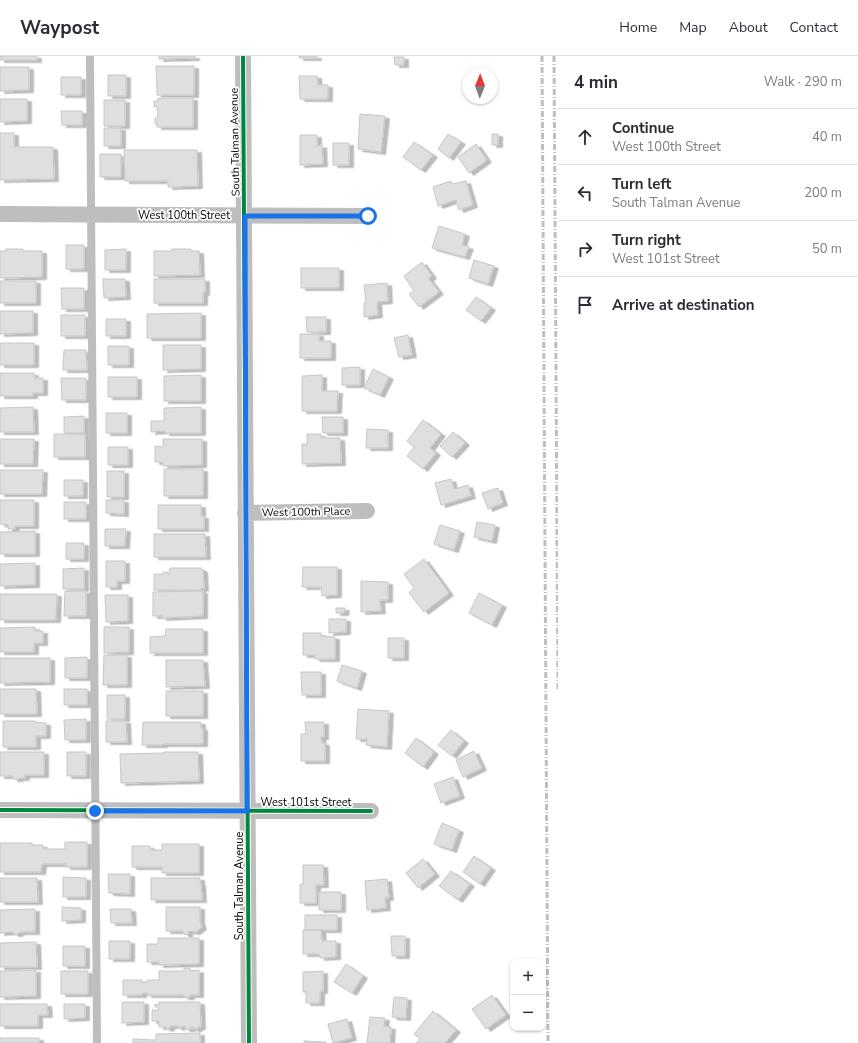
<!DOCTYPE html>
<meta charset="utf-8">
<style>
body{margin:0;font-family:"Nunito Sans",sans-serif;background:#f7f7f7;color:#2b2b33}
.controls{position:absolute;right:12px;bottom:12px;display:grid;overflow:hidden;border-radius:8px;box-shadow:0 1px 3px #0004}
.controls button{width:36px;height:36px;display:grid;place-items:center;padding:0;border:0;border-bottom:1px solid #e1e1e2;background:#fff;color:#2b2b33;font:20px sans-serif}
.compass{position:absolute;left:462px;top:12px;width:36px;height:36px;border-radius:50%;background:#fff;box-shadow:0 1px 3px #0004;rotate:1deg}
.stop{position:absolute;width:12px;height:12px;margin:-9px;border:3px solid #1a73e8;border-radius:50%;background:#fff}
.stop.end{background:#1a73e8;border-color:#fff;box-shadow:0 1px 4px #0008}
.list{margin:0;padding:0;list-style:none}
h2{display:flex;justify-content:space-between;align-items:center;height:52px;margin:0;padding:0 16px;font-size:17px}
h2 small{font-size:13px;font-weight:400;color:#7c7c81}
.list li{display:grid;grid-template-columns:26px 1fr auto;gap:12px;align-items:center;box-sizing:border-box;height:56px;padding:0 16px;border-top:1px solid #e1e1e2}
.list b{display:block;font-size:15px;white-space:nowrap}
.list p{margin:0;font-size:13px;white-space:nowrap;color:#7c7c81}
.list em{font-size:13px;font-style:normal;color:#7c7c81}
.icon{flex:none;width:22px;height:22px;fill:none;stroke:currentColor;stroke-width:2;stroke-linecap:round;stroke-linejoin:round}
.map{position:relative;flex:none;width:558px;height:987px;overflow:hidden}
header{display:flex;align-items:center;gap:24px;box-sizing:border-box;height:56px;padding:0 20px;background:#fff;border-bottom:1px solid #e1e1e2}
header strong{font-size:19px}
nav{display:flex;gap:22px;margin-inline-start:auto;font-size:14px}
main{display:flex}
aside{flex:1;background:#fff}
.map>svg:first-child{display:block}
</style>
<header>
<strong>Waypost</strong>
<nav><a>Home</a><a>Map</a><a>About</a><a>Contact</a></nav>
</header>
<main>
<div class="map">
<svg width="558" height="987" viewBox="0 0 558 987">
<defs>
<filter id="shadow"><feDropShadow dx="4.5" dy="2.5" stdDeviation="0" flood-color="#0004"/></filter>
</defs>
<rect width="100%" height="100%" fill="#fff"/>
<path fill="#dfdfdf" stroke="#c7c7c7" filter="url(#shadow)" d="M0,0h37v4h-37z
M159,0h36v2l-36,1z
M299,0h18v2h-18z
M394,1h10v8h-9z
M156,10h38v29h-37z
M0,11h29v23l-29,1z
M108,19h18v21h-18z
M299,20h18l1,9h10v14h-28z
M61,21h20v18h-20z
M158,42h35v29h-36v-3h-2v-6h3l-1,-12 -3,1v-6h4z
M0,43h27v22l-27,1z
M104,44h21v26h-21z
M61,55h21v14h-20z
M360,58l25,2 -4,36 -23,-3z
M104,72h17v18h-17z
M0,77h14v14h39l1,32 -54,1z
M448,78l13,8 -12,16 -11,-9z
M492,78h6v11h-6z
M300,79h17v11l5,-1 1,19 -23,1z
M414,86l19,13 -12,15 -18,-13z
M333,87h16v22h-16z
M476,88l11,16 -18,13 -11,-16z
M124,94h73l1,36 -30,1v-6h-43z
M100,98h21v23h-21z
M451,125l1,3 14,-3 7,24 -14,5 -3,-10 -18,6 -5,-19z
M439,170l26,8 -3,11 7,2 -4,10 -33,-9z
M66,189h18v24h-18z
M6,193h17v2h19v26l-42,1v-27h6z
M126,193v21h-21v-20z
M172,193h19v2h8l1,24 -46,1v-25h18z
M474,204l20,6 -6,18 -19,-6z
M422,206l10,14 -3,3 10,13 -20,15 -10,-13 5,-3 -10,-15z
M301,212h38v20h-38z
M103,223h22l1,18 -22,1z
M154,223h51v14h-2v10h-49z
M0,225h36v22h-36z
M387,227l1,18 -11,1 1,13 -14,2v-14l2,-1 -2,-17z
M61,232h23v21h-22z
M476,241l15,11 -10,13 -15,-11z
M0,255h33v22l-33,1z
M201,257v25h-54v-24z
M61,259h24v21h-24z
M306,261h20v15h-19z
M106,263h20v17h-20z
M300,278h19v7h12v17h-31z
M408,279l4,20 -13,2 -5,-19z
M0,287h34v22h-34z
M163,289h38v24l-38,1z
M108,290h21v19h-21z
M64,294h22l1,20h-24z
M360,311v18h-18v-17z
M373,313l16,8 -9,18 -16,-7z
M0,317h34v5h9v15h-10v3h-33z
M201,319v26h-37v-25z
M322,319v16h16l-1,20h-35v-35z
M108,321h29v20h-29z
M61,322h25v22h-24z
M33,351l1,25h-34v-24z
M201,351v26h-36v-2l-14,1v-11h13v-13z
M106,357h21v20h-21z
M84,360v17h-20v-16z
M322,361h21v16h-20z
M423,364l18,14 -11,14 6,5 -13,16 -16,-13 7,-9 -7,-6z
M367,373l21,1v18h-22z
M453,376l12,11 -13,14 -12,-11z
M54,378h31v23h-31z
M307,378h14v4h19l1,25 -39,1v-20h5z
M0,383h34l-1,25h-33z
M163,383h39v26l-39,1v-4h-8v-16l8,1z
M108,391h20v18h-20z
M164,413h39v27h-39z
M0,414h43l-1,24h-42z
M107,415h17v26h-17z
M451,423l3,10 14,-4 3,11 -30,9 -6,-22z
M64,424h19v16h-19z
M498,432l5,15 -15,6 -6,-16z
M0,444h34v26h-19v3h-7v-4l-8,-1z
M106,444h18v14l-18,-1z
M64,446h22v17h-22z
M158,449h43v11h3v13h-46z
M477,466l18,3 -3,16 -18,-4z
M440,469l20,6 -6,19 -20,-6z
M105,473h21l-1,17h-20z
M35,475v23h-35v-22z
M154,478h51l1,23h-52z
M66,487h18v16h-18z
M424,503l25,34 -25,19 -15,-19 5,-5 -10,-14z
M106,505h19v20h-8v6h-11z
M35,507v22l-35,1v-22z
M303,511h34v28l-15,1 -1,-9h-19z
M84,512v21h-21v-20z
M170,512h31v1l2,1 1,19 -3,-1v2h-47v-16h9v-2h5v2h1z
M361,525l27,1v18h-8l1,11 -20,1z
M65,535h21v25h-22z
M203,535v25l-41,2v-2h-9v-24z
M479,537l23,12 -10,20 -23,-12z
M0,538h57l-1,26h-56z
M105,539h23v26l-22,1z
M336,552h9l-1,5h-8z
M329,563h17v13l-17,1z
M35,571v4h8v12h-9v9h-34v-24z
M104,571h25v25l-25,1z
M166,573h37v24h-53v-16l15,-1z
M303,577h18v3l14,1v22h-20v-4h-12z
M388,582h16v20h-16z
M104,599h23v30h-24z
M87,601v21h-22v-20z
M0,602h50v24l-50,1z
M166,604h37l2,26 -39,1z
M342,609l20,6 -5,17 -20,-7z
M301,616h20v23h-19z
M0,633h36l1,25h-37z
M64,633h23v16h-23z
M166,635h37v25h-37z
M107,639h18v24h-18z
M358,653l31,2 -2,36 -21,-2 1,-6h-11z
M86,663v21h-21l-1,-20z
M3,665h32v1l11,1v13h-10v11h-33z
M106,665h20l1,21h-21z
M143,666h58v6h2v16h-40v1h-21z
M305,666h19v15h-3l1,6h3v18h-24v-27h5z
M451,674l13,11 -12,15 -14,-11z
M416,682l18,14 -11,15 -18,-14z
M474,695l8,17 -19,9 -7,-17z
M0,696h44v23h-19v3h-6v1h-6v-3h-13z
M67,696h19v24h-19z
M164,696h34l1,29 -78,2 -1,-29 44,-1z
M453,721l7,19 -19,7 -7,-19z
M442,767l17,7 -7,20 -18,-6z
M65,786h22v25h-21v-3h-24l-1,8h-41v-29h32v2h11v4h22z
M162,788h37v29h-37v-6h-30v-21h18v4h12z
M474,800l17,12 -11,16 -17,-12z
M423,803l12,15 -17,14 -12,-15z
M303,809h20l1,20h-8v18h-16v-19h3z
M451,815l19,13 -12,16 -19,-14z
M108,818h22v20l-21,-1z
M63,821l23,1v19h-23z
M0,822h37l1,24h-38z
M151,822h49v5h1l1,17h-51z
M387,823l2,19h-4l1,10 -19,2 -2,-29z
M319,836h22v18h-22z
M62,851l19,1v12l-19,1z
M166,851h34v14l2,6 -6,5 -8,-1v4l-4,-1 -1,-3h-17z
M35,853v23h-15l-2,2h-4l-1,-2 -13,1v-23z
M110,853h21l1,14h-21z
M305,859h32v15h-32z
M303,874h18l1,11h14v16l-16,1 -1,-4h-16z
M391,880h14v20h-13z
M158,882h41v26l-40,1v-3h-12v-18h11z
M109,885h21v18h-21z
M36,886l1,25h-37v-24z
M63,890h22v20h-22z
M346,908l17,12 -11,17 -18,-11z
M184,912h6v3l9,-1v25h-9v2h-6v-2h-37v-2h-5v2h-19v-15h19l-1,2h6v-2h12v-9h25z
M36,914v26l-36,1v-26z
M61,915h27v23h-27z
M323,915v20h-3v12h-14v-11h-3v-20z
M492,939l14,20 -20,14 -14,-20z
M394,941l13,1 -1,20 -14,-1z
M122,946h22v20l-22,1z
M159,946h41l1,25h-3v2h-5v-2h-2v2h-6v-3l-7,2v-2h-8v2l-4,1v-2h-7v-6h-7v-11h7l-1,-3h-3v-3l4,1z
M0,948h47l1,11h-10v11h-38z
M64,948h21v14l-21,1z
M433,955l23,19 -11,13h-29l4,-4 -6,-5z
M370,961l15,1 -1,8 7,1 -1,16h-23z
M347,963l5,19 -19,5 -5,-19z
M200,977v10h-67v-4l23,1v-6z
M0,982h39v5h-39z
M304,985l22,1v1h-22z"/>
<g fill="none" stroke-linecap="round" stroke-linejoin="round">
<path stroke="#bebebe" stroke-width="8" d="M90,0l7,987"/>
<path stroke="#bebebe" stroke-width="16" d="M243,0l6,987
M0,158l368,2
M245,457l122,-2
M0,754l371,1"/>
<path stroke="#bebebe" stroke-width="3" stroke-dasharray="6 2 1 2" stroke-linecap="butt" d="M542,0l6,987
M554,0l4,633"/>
<defs>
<path id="cycleway" d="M243,0l6,987
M0,754l371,1"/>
</defs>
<use href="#cycleway" stroke="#fff" stroke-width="6"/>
<use href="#cycleway" stroke="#00873e" stroke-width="4"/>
</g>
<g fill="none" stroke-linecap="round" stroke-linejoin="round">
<path stroke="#1a73e8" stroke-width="5" d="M95,755h152l-2,-595h123"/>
</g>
<g text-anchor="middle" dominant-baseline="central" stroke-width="3.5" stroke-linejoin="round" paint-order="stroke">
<g font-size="11" fill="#000" stroke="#fff">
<text transform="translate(235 86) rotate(-91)">South Talman Avenue</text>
<text x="184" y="159">West 100th Street</text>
<text transform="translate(306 456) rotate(-1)">West 100th Place</text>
<text x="306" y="746">West 101st Street</text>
<text transform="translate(239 830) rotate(-90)">South Talman Avenue</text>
</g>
</g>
</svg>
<div class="controls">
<button>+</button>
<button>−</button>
</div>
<svg class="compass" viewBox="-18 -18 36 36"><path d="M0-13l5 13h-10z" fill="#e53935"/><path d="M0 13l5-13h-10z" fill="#7c7c81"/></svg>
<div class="stop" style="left:368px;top:160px"></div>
<div class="stop end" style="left:95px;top:755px"></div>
</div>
<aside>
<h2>4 min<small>Walk · 290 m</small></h2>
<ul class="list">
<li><svg class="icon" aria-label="ahead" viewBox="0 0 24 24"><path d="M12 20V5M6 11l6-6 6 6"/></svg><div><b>Continue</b><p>West 100th Street</p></div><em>40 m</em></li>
<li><svg class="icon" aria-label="left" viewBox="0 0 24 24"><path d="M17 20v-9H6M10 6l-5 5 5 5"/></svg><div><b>Turn left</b><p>South Talman Avenue</p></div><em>200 m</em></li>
<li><svg class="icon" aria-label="right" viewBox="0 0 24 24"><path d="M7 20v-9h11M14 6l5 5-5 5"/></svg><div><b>Turn right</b><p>West 101st Street</p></div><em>50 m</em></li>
<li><svg class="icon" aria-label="arrive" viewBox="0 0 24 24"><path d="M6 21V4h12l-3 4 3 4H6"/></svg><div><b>Arrive at destination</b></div></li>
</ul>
</aside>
</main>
